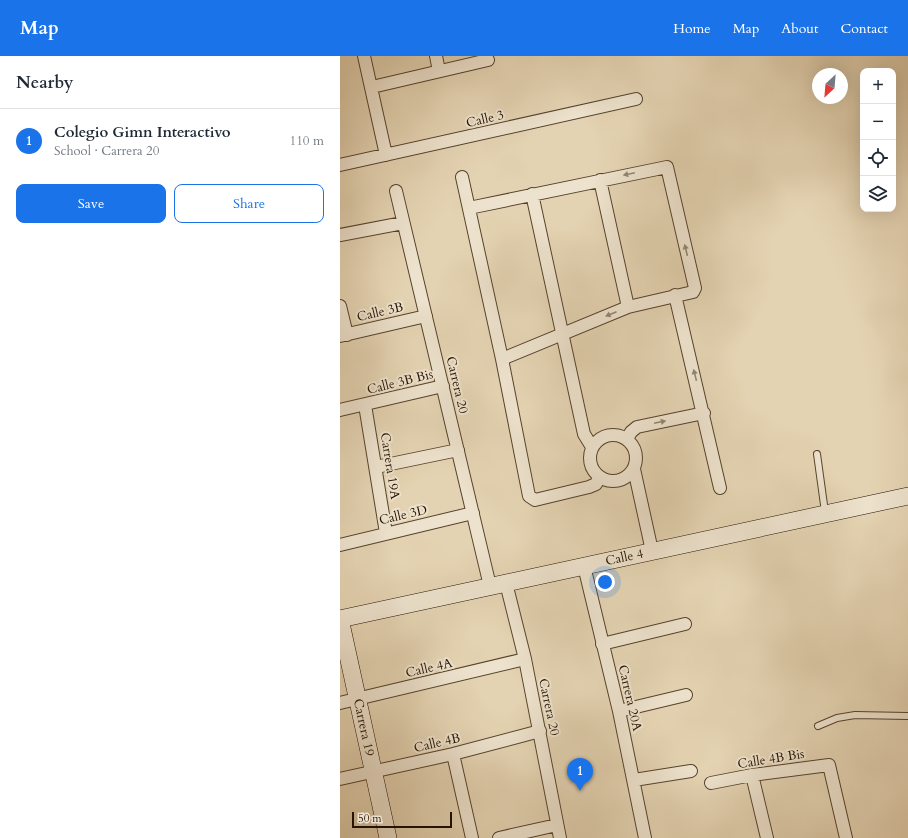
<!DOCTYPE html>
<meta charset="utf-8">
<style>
body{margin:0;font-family:Cardo,serif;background:#f6f6f7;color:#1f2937}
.controls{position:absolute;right:12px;top:12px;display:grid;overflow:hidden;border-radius:8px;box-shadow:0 4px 16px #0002}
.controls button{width:36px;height:36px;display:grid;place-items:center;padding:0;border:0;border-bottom:1px solid #e0e1e3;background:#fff;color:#1f2937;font:20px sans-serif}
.compass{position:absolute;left:472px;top:12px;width:36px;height:36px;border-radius:50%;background:#fff;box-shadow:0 4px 16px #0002;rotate:206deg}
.scale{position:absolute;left:12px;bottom:10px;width:100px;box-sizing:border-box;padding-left:4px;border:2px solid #261300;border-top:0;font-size:11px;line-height:14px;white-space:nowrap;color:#261300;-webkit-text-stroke:3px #ede2cd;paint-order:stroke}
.you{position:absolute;left:265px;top:526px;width:14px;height:14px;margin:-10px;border:3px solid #fff;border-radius:50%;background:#1a73e8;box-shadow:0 0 0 6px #1a73e833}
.badge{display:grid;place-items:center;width:26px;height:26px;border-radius:50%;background:#1a73e8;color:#fff;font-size:13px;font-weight:700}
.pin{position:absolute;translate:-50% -33px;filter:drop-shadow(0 1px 2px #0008)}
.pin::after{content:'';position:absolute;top:21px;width:14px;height:12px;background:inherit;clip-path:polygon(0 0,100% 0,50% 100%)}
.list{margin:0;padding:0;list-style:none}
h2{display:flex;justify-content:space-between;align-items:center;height:52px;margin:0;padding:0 16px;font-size:17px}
h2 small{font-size:13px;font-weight:400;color:#747a83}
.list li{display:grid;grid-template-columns:26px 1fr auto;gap:12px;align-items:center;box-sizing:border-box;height:64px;padding:0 16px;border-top:1px solid #e0e1e3}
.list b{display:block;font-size:15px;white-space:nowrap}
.list p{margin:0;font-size:13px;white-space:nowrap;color:#747a83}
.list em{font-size:13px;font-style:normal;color:#747a83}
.actions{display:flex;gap:8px;padding:12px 16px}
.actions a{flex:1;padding:9px 0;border:1px solid #1a73e8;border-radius:8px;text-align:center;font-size:14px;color:#1a73e8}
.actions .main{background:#1a73e8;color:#fff}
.icon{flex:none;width:22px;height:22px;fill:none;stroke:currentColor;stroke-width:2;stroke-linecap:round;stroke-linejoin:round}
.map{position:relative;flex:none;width:568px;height:782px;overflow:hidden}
header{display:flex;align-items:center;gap:24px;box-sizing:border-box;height:56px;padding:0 20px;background:#1a73e8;color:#fff}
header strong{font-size:19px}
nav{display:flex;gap:22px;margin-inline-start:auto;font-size:14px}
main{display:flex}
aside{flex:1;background:#fff}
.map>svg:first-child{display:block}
</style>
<header>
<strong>Map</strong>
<nav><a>Home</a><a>Map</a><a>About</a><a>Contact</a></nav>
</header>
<main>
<aside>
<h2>Nearby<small></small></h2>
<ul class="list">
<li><span class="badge">1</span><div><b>Colegio Gimn Interactivo</b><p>School · Carrera 20</p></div><em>110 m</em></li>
</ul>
<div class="actions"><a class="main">Save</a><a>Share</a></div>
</aside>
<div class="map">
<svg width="568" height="782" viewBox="0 0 568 782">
<rect width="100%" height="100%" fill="#e4d3b2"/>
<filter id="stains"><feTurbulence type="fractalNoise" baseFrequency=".005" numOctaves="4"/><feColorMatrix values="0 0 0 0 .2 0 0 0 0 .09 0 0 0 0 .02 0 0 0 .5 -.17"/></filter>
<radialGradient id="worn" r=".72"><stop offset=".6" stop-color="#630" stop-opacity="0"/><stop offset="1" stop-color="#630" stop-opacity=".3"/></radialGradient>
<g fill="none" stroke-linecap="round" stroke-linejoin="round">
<defs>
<path id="lane" d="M477,398l8,58
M478,670l19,-8 18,-3 53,1"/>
<path id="street" d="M24,0l22,99
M96,0l3,15
M32,31l116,-27
M0,109l296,-66
M122,121l40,182 27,137 6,4 54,-13 7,-3 3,-7
M260,124l28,127
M56,135l94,395
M192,138l52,240 8,13
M129,152l198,-41 28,121 -2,4 -65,15 -126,52
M0,179l63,-12
M335,239l45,193
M0,250l7,29
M0,280l86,-20
M25,349l21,128
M0,354l103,-24
M250 402a23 23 0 1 1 46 0a23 23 0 1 1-46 0Z
M287,383l4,-7 6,-5 67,-14
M36,411l82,-17
M294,413l18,82
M0,489l133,-32
M244,510l35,145 26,127
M166,527l19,76 35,179
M262,588l83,-20
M0,647l185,-44
M279,655l67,-16
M113,698l19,84
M412,719l15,63
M0,723l113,-25 87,-23
M294,724l57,-9
M371,727l41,-8 77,-10 17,73
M159,782l58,-13"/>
<g id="secondary">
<path id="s1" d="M0,563l568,-123"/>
<path id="s2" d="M0,563l48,219"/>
</g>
</defs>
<use href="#lane" stroke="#56432c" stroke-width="8"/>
<use href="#street" stroke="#56432c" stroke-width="14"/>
<use href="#secondary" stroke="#261300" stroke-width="18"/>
<use href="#lane" stroke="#ede2cd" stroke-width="6"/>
<use href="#street" stroke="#ede2cd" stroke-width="12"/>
<use href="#secondary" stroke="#ede2cd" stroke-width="17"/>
</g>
<defs><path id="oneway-solid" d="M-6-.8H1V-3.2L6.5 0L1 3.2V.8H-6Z"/></defs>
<g fill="#938571">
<use href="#oneway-solid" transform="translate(289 118) rotate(168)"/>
<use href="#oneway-solid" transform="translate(346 194) rotate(-103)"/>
<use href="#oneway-solid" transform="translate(271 258) rotate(157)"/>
<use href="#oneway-solid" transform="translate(355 319) rotate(-104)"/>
<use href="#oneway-solid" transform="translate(320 366) rotate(-12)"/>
</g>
<g text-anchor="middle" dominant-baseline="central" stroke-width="4" stroke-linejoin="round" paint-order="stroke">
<g font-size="13" fill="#261300" stroke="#ede2cd">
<text transform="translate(145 63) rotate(-13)">Calle 3</text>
<text transform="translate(40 256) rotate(-13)">Calle 3B</text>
<text transform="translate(60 326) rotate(-14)">Calle 3B Bis</text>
<text transform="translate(117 329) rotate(77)">Carrera 20</text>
<text transform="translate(50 410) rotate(81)">Carrera 19A</text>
<text transform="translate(63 459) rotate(-13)">Calle 3D</text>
<text stroke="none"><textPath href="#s1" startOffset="291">Calle 4</textPath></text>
<text transform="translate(89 612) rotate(-13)">Calle 4A</text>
<text transform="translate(290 642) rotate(77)">Carrera 20A</text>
<text transform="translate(209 651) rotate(78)">Carrera 20</text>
<text stroke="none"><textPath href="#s2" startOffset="111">Carrera 19</textPath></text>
<text transform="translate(97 687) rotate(-13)">Calle 4B</text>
<text transform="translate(431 703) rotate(-9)">Calle 4B Bis</text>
</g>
</g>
<rect width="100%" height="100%" filter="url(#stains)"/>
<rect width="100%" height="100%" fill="url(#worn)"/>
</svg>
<div class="controls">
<button>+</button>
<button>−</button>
<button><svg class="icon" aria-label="locate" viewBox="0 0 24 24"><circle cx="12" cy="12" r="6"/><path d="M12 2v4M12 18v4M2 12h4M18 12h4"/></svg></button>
<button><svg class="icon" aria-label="layers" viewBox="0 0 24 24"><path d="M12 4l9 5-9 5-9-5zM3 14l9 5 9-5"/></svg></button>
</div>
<svg class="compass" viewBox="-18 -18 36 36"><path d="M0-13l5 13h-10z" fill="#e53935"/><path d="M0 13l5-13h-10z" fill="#747a83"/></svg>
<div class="scale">50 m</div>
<div class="you"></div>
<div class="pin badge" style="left:240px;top:735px">1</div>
</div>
</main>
